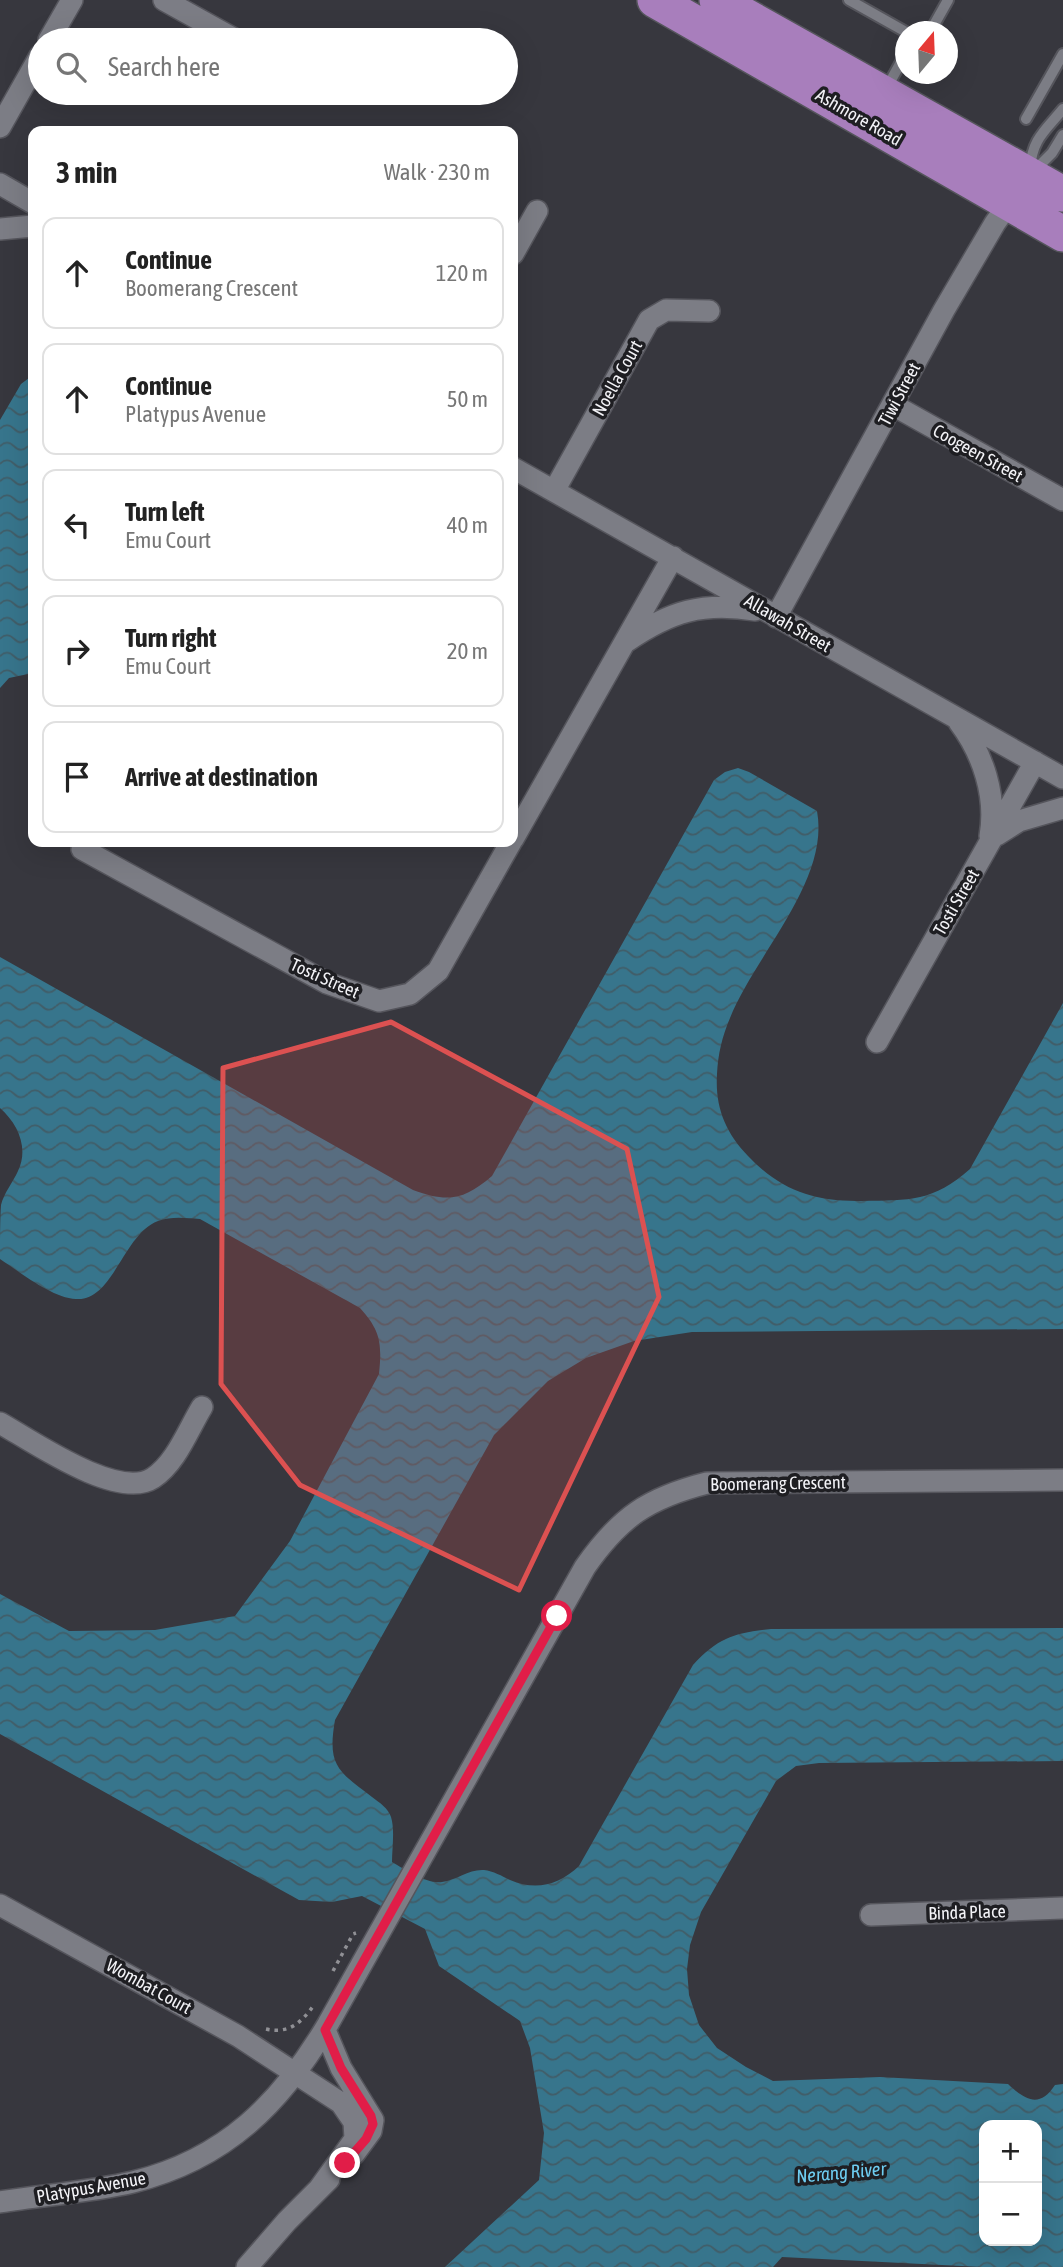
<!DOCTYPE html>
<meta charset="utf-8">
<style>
body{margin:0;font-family:"Asap Condensed",sans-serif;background:#f2f2f2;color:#222}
.controls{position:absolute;right:21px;bottom:21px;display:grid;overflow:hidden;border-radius:14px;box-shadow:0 7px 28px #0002}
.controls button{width:63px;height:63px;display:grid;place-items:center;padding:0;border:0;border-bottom:2px solid #e0e0e0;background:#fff;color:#222;font:35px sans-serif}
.compass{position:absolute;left:895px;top:21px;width:63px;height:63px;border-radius:50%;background:#fff;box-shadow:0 7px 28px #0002;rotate:19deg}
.stop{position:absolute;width:21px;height:21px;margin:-16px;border:5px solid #e11d48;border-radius:50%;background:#fff}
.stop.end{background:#e11d48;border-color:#fff;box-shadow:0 2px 7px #0008}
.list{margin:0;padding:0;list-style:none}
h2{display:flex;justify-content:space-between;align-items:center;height:91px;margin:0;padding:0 28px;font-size:30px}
h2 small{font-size:23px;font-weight:400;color:#767676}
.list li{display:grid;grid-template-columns:46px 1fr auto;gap:21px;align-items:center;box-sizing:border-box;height:112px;margin:0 14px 14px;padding:0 14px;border:2px solid #e0e0e0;border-radius:14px}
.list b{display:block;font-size:26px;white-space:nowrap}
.list p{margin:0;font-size:23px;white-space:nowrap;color:#767676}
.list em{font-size:23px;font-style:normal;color:#767676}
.icon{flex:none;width:38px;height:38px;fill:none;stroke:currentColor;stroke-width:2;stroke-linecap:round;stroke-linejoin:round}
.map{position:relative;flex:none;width:1063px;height:2267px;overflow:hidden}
.search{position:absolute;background:#fff;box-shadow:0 7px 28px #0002;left:28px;top:28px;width:490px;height:77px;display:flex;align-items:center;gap:18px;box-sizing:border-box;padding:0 24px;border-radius:38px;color:#767676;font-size:26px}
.panel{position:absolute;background:#fff;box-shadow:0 7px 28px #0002;left:28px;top:126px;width:490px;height:721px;border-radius:14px}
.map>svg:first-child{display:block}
</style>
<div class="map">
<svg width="1063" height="2267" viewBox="0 0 1063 2267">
<defs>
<pattern id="water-waves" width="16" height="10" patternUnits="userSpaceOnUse" patternTransform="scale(1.75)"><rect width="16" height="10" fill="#37758c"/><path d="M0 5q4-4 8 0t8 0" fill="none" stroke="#415d68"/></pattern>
</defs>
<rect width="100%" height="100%" fill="#37373e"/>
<path fill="url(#water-waves)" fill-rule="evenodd" d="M33,375v298l-24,5 -9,10v-268l21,-36z
M738,768l11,4 68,39c13,70 -62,144 -87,207 -8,19 -12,36 -13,56 -2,33 8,58 31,82 33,35 67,46 114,45 48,-1 71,1 108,-32l93,-166v326l-371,3 -58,9 -48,17 -38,23 -54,54 -159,285c-8,46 3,51 37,77 8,6 16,11 19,20 4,13 1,31 1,45 14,8 34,22 50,20 15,-2 27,-13 42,-12 9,1 18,6 26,10 26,11 49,5 69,-14l114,-201c26,-28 42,-32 78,-36l292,-1v133l-244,2 -23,3 -20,15 -75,131 -11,33 -3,24 2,26 10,30 18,23 29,19 27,14 107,-4 128,7c18,17 32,24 47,1l8,-1v183h-81l-200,-10 -9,10h-328l94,-87 5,-47 -14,-85 -10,-27 -81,-55 -14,-37 -63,-33 -30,6 -33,-2 -299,-166v-140l69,37 86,-1 80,-14 55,-75 89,-167c3,-30 2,-43 -19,-66l-160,-89c-14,-1 -29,-3 -42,2 -35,13 -45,81 -82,78 -24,-1 -56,-27 -76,-40 0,-14 0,-41 1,-54 3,-12 12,-23 17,-34 11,-23 0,-47 -18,-63v-151l413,233c35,13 51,10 79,-14l222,-396 11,-8zM984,2125h53v116h-53z"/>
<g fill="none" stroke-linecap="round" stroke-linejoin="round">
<defs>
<path id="service" d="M849,0l57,32
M930,32l18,-32
M885,91l21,-38
M1026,119l37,-65
M1030,169c2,-30 15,-38 33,-60
M1034,171l18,-18 11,-18"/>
<path id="minor" d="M164,0l72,40
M49,40l23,-40
M0,127l40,-71
M0,184l33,19
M0,229l33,-3
M513,254l24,-43
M893,405l170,95
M513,468l550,310
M554,491l95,-171 17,-10 43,1
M776,617l168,-307 51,-87 20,-28
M627,641c44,-30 75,-39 128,-31
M959,722c24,32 38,74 31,114
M997,835l22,-14 44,-13
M513,839l160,-282
M82,849l245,134 52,18 31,-7 28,-23 73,-129
M877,1042l158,-280
M0,1423c32,18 118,78 153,55 23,-15 35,-48 49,-71
M0,1905l238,131 103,67 13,19 1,17 -36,50
M871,1915l192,-7
M325,2030l16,38 32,52 -2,11 -17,23
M0,2202c44,-7 90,-10 133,-20 93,-23 148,-79 195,-158l257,-457c35,-50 63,-69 122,-84l356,-3
M247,2267l40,-46 42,-42"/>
<path id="primary" d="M655,0l408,234
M717,0l346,194"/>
</defs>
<use href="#service" stroke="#55555c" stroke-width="14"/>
<use href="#minor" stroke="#55555c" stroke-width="24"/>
<use href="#primary" stroke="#55555c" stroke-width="38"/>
<path stroke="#909095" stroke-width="3.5" stroke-dasharray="3.5 5" stroke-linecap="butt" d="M333,1971l20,-37 3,-1
M266,2029c23,5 35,-6 48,-24"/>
<use href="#service" stroke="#7c7d85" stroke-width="10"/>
<use href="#minor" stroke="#7c7d85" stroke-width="21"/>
<use href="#primary" stroke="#a87ebc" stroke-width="35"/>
</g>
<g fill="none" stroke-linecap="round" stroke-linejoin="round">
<path stroke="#e11d48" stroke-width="9" d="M345,2163l21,-24 7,-15 -2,-8 -30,-48 -16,-38 232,-414"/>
</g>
<path fill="#dc5151" fill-opacity="0.2" stroke="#dc5151" stroke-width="5" stroke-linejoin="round" d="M391,1022l236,127 32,148 -140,293 -219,-105 -79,-101 2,-316z"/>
<g text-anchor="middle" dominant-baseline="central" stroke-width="7" stroke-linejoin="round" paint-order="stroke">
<g font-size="18" fill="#f3f3f7" stroke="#1e1e22">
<text transform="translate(859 117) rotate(30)">Ashmore Road</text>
<text transform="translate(617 378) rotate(-61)">Noella Court</text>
<text transform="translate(899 394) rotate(-62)">Tiwi Street</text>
<text transform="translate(978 453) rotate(29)">Coogeen Street</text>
<text transform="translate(788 623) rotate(30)">Allawah Street</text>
<text transform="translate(956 902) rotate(-60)">Tosti Street</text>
<text transform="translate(325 978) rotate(24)">Tosti Street</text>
<text transform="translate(778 1483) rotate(-1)">Boomerang Crescent</text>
<text transform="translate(967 1912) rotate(-2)">Binda Place</text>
<text transform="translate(149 1986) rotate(29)">Wombat Court</text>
<text transform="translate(91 2187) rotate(-10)">Platypus Avenue</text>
</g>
<g font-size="19" font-style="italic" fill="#6ecdf1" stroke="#1e1e22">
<text transform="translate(841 2172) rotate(-5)">Nerang River</text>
</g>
</g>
</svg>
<div class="controls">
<button>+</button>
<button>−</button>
</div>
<svg class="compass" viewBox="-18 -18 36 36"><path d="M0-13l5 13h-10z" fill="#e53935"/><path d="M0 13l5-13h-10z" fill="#767676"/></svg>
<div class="stop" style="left:557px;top:1616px"></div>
<div class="stop end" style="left:345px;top:2163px"></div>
<div class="search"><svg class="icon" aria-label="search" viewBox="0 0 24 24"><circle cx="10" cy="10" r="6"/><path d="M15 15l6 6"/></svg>Search here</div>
<section class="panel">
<h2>3 min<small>Walk · 230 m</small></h2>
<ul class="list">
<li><svg class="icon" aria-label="ahead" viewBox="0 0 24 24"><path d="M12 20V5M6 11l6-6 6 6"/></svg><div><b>Continue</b><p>Boomerang Crescent</p></div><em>120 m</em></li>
<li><svg class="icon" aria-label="ahead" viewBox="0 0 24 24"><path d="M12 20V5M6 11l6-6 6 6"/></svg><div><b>Continue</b><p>Platypus Avenue</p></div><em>50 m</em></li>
<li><svg class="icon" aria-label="left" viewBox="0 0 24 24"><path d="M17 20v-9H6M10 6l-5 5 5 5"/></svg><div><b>Turn left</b><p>Emu Court</p></div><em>40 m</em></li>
<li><svg class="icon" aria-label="right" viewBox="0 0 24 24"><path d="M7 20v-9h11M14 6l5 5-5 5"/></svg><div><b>Turn right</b><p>Emu Court</p></div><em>20 m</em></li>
<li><svg class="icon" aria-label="arrive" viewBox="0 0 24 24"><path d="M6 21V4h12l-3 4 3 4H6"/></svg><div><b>Arrive at destination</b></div></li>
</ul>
</section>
</div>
